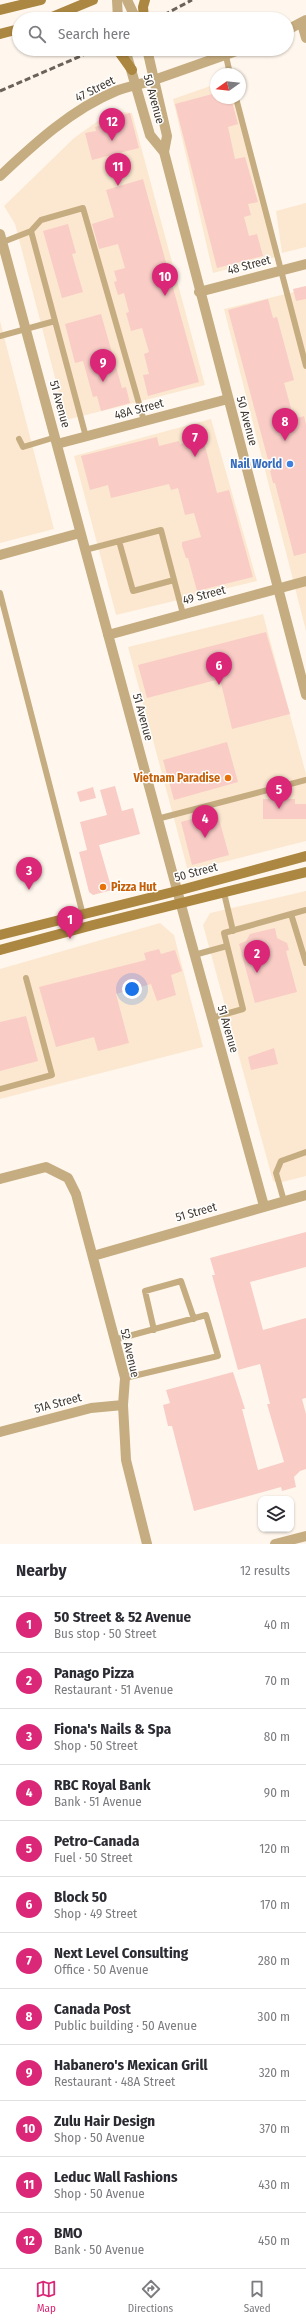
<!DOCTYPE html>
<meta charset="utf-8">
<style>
body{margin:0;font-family:"Fira Sans Condensed",sans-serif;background:#f7f7f7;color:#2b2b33}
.controls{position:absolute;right:12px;bottom:12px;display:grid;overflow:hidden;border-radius:8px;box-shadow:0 1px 3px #0004}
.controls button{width:36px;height:36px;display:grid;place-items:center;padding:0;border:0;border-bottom:1px solid #e1e1e2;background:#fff;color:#2b2b33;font:20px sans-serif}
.compass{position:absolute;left:210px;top:68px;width:36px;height:36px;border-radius:50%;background:#fff;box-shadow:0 1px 3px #0004;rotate:255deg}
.you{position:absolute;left:132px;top:989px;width:14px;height:14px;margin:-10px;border:3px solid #fff;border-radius:50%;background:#1a73e8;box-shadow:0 0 0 6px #1a73e833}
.badge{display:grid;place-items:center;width:26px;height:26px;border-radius:50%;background:#db2777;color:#fff;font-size:13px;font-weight:700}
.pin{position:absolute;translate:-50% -33px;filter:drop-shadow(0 1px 2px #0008)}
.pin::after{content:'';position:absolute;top:21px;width:14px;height:12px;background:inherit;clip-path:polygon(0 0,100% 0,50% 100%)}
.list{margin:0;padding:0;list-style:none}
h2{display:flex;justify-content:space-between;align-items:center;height:52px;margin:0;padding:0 16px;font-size:17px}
h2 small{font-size:13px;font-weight:400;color:#7c7c81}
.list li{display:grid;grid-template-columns:26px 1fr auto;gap:12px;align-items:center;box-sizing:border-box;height:56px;padding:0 16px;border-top:1px solid #e1e1e2}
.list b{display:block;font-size:15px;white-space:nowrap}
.list p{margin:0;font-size:13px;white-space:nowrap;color:#7c7c81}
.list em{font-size:13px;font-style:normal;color:#7c7c81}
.icon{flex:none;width:22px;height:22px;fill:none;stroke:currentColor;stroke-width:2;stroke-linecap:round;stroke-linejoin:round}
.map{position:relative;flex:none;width:306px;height:1544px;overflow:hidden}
.search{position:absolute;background:#fff;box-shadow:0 1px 3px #0004;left:12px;right:12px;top:12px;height:44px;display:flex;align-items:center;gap:10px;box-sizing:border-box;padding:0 14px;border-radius:22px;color:#7c7c81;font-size:15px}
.sheet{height:724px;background:#fff}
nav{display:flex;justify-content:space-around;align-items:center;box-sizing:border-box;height:56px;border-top:1px solid #e1e1e2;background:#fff;font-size:11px;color:#7c7c81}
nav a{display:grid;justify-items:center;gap:2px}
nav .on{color:#db2777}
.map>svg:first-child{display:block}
</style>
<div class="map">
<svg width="306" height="1544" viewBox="0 0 306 1544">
<rect width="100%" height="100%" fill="#fff7ed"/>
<path fill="#fce8d0" d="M216,84v14h21l39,159 -63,16 -40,-174z
M112,111l20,2 73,272 -139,35 -51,-196 -11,-18 70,-68z
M306,203v44l-24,6 -6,-42z
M306,289v342l-82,-322z
M0,321l54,208 -54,14z
M211,419l46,162 -141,34 -42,-159z
M263,614l43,160v67l-118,30 -60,-224z
M306,891v285l-28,7 -5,-2 -70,-256 7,-12z
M160,923l14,12 29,112 -203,52v-130z"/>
<path fill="#f9ccc6" d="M216,93v5h15l7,26 -10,3 7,32 10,-2 13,45 -10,2 3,11 -7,2 5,19 8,-2 6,22 -46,12 -42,-164z
M130,113l9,35 -47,12 -7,-27 11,-2 -1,-4 11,-3 -1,-4z
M143,179l56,203 -51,14 -5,-21 6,-1 -5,-20 5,-2 -7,-24 -11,3 -5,-18 3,-1 -5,-19 -6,2 -4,-13 3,-1 -3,-10 11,-3 -7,-24 -19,5 -7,-25 22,-7 -8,-27z
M68,224l8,29 -4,1 11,38 -21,6 -19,-67z
M306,286v13l-10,2 -3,-12z
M268,299l5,19 4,-1 17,63 -10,3 10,36 10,-3 2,9v128l-12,3 -19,-73h-2l-3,-12h1l-43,-161z
M101,314l21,74 4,-1 4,16 -29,8 -4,-15 -4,1 -10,-36 -8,2 -10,-39z
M157,437l2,9 20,-5 1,3 23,-6 14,55 12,-3 24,87 -56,14 -9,-33h-2l-4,-12v-4l19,-5 -7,-24 -9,2 -7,-27 -7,2 -2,-6 -58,14 -3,-13 -18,5 -9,-34z
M266,632l24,82 -58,15 -12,-50 -73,19 -9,-33z
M227,742l11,40 -64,18 -11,-40z
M115,786l7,25 11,-3 7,26 -41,11 13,45 -19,5 -4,-3 -10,-40 8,-2 -7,-28 27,-7 -7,-25z
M93,787l3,11 -16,4 -3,-10z
M263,799h32v5h11v15h-43z
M217,812l12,43 -37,10 -11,-43z
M275,928l2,10 10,5 2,7 -3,1 11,41 -42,11 -16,-59 7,-3 4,-7z
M159,949l2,5 14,-4 7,21 -11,4 5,20 -19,6 -6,-17 -35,10 13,49 -31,8 -4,-14 -38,10 -17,-60 107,-27 -2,-7z
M26,1016l12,45 -38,10v-49z
M274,1048l4,16 -27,6 -3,-13z
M306,1232v35l-56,15 13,48 43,-12v80l-4,1 4,15v55l-6,2 -6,6 2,10 -14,4 -1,-4 -87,24 -22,-85h-4l-5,-21 7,-2 -4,-13 67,-18 12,37h-3l16,61 26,-8 -17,-58h3l-10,-40 -22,6 -26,-95h3l-5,-17z"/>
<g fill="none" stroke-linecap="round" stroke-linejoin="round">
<path stroke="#c6ad81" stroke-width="6" d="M226,56l4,18
M236,98l70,268
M31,231l55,206
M3,242l28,-11 10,-11 42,-12 61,213
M0,336l55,-15
M19,439l4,8 33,-10
M119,541l14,50 41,-11
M85,550l76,-20 22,84
M0,593l83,322
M157,819l149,-39
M224,893l9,38
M291,914l15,-4
M194,955l33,-9
M212,1018l31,-9 -19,-76 67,-19 15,49
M0,1089l52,-14 -26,-97
M284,1201l-8,-28 5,-12 25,-9
M154,1330l-9,-39 36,-10 13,38
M114,1340l92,-25 12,41 -93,22"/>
<path stroke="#c6ad81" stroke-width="10" d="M302,24l4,14
M287,30l19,-10
M154,80l88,-31
M0,234l187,693 77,279
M199,292l107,-28
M57,444l171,-45
M0,555l80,-22
M108,635l198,-54
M0,1179l46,-12 22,11 8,16 49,184 -2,27 3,55 21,84
M93,1256l213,-61
M0,1432l91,-24 32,-3
M275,1544l31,-8"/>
<path stroke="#c6ad81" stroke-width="10" d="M117,0l1,19
M127,0l9,19
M125,49l25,86 14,17 142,543
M147,49l20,87 -3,16
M0,176c34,-32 72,-67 116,-85 12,-5 26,-7 38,-11"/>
<path stroke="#ac8741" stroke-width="10" d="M0,10l41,-10
M56,18l30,1
M47,19l46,-19
M144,19l-1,-12 2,-7
M0,34l19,-5
M117,49l15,21
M0,935l177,-44 129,-35
M0,950l93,-25 213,-53"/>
<path stroke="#6b635a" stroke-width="3" stroke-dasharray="6 3" stroke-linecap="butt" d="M156,19l36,-19
M0,91l97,-42"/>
</g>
<circle fill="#3f7fe0" stroke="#fff" stroke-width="1.5" cx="290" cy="464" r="4"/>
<g fill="#e8710a" stroke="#fff" stroke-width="1.5">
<circle cx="228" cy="778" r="4"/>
<circle cx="103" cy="887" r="4"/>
</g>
<g text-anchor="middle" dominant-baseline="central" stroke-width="3" stroke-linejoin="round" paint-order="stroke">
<g font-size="12" fill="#40382f" stroke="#fff">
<text transform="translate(95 89) rotate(-27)">47 Street</text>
<text transform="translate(154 99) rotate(75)">50 Avenue</text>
<text transform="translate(249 265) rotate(-15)">48 Street</text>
<text transform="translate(60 404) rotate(75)">51 Avenue</text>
<text transform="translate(139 409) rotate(-15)">48A Street</text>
<text transform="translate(247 421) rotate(75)">50 Avenue</text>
<text transform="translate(204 595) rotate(-15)">49 Street</text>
<text transform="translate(143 717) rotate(75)">51 Avenue</text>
<text transform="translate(196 872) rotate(-15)">50 Street</text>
<text transform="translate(228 1029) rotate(74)">51 Avenue</text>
<text transform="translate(196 1212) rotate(-16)">51 Street</text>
<text transform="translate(130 1353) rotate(77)">52 Avenue</text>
<text transform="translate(58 1403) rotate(-15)">51A Street</text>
</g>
<g font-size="12" font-weight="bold" fill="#366cbe" stroke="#fff" text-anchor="end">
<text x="282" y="464">Nail World</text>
</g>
<g font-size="12" font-weight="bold" fill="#c56008" stroke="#fff" text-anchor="end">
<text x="220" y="778">Vietnam Paradise</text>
<text x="111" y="887" text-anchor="start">Pizza Hut</text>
</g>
</g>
</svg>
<div class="controls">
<button><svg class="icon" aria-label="layers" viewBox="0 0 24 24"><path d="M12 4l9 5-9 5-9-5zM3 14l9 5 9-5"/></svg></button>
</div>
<svg class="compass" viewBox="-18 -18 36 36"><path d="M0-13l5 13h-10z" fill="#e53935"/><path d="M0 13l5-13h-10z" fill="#7c7c81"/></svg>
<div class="you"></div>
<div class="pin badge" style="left:70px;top:939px">1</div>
<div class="pin badge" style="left:257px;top:973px">2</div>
<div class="pin badge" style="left:29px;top:890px">3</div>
<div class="pin badge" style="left:205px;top:838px">4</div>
<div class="pin badge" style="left:279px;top:809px">5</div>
<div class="pin badge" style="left:219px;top:685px">6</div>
<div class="pin badge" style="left:195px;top:457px">7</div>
<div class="pin badge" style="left:285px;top:441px">8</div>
<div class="pin badge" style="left:103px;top:382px">9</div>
<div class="pin badge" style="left:165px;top:296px">10</div>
<div class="pin badge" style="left:118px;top:186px">11</div>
<div class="pin badge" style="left:112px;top:141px">12</div>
<div class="search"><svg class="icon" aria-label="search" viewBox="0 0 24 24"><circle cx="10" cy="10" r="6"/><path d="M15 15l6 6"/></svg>Search here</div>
</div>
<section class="sheet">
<h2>Nearby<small>12 results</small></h2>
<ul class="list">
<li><span class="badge">1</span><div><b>50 Street &amp; 52 Avenue</b><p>Bus stop · 50 Street</p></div><em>40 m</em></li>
<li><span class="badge">2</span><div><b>Panago Pizza</b><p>Restaurant · 51 Avenue</p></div><em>70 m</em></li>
<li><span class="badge">3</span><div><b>Fiona's Nails &amp; Spa</b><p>Shop · 50 Street</p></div><em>80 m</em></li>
<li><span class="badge">4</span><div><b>RBC Royal Bank</b><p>Bank · 51 Avenue</p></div><em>90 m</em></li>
<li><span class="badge">5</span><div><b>Petro-Canada</b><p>Fuel · 50 Street</p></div><em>120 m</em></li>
<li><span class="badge">6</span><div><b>Block 50</b><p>Shop · 49 Street</p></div><em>170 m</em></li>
<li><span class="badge">7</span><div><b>Next Level Consulting</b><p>Office · 50 Avenue</p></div><em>280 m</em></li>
<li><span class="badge">8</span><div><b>Canada Post</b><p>Public building · 50 Avenue</p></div><em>300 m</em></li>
<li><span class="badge">9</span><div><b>Habanero's Mexican Grill</b><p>Restaurant · 48A Street</p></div><em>320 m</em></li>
<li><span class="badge">10</span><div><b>Zulu Hair Design</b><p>Shop · 50 Avenue</p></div><em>370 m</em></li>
<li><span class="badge">11</span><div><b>Leduc Wall Fashions</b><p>Shop · 50 Avenue</p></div><em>430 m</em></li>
<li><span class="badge">12</span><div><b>BMO</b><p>Bank · 50 Avenue</p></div><em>450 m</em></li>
</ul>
</section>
<nav>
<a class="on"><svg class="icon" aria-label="map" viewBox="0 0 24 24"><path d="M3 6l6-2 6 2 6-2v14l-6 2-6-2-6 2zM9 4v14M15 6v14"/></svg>Map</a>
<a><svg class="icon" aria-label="directions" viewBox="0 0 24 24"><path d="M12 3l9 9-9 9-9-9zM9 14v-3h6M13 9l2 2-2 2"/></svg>Directions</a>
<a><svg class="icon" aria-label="saved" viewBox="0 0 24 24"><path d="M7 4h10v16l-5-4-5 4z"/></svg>Saved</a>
</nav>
